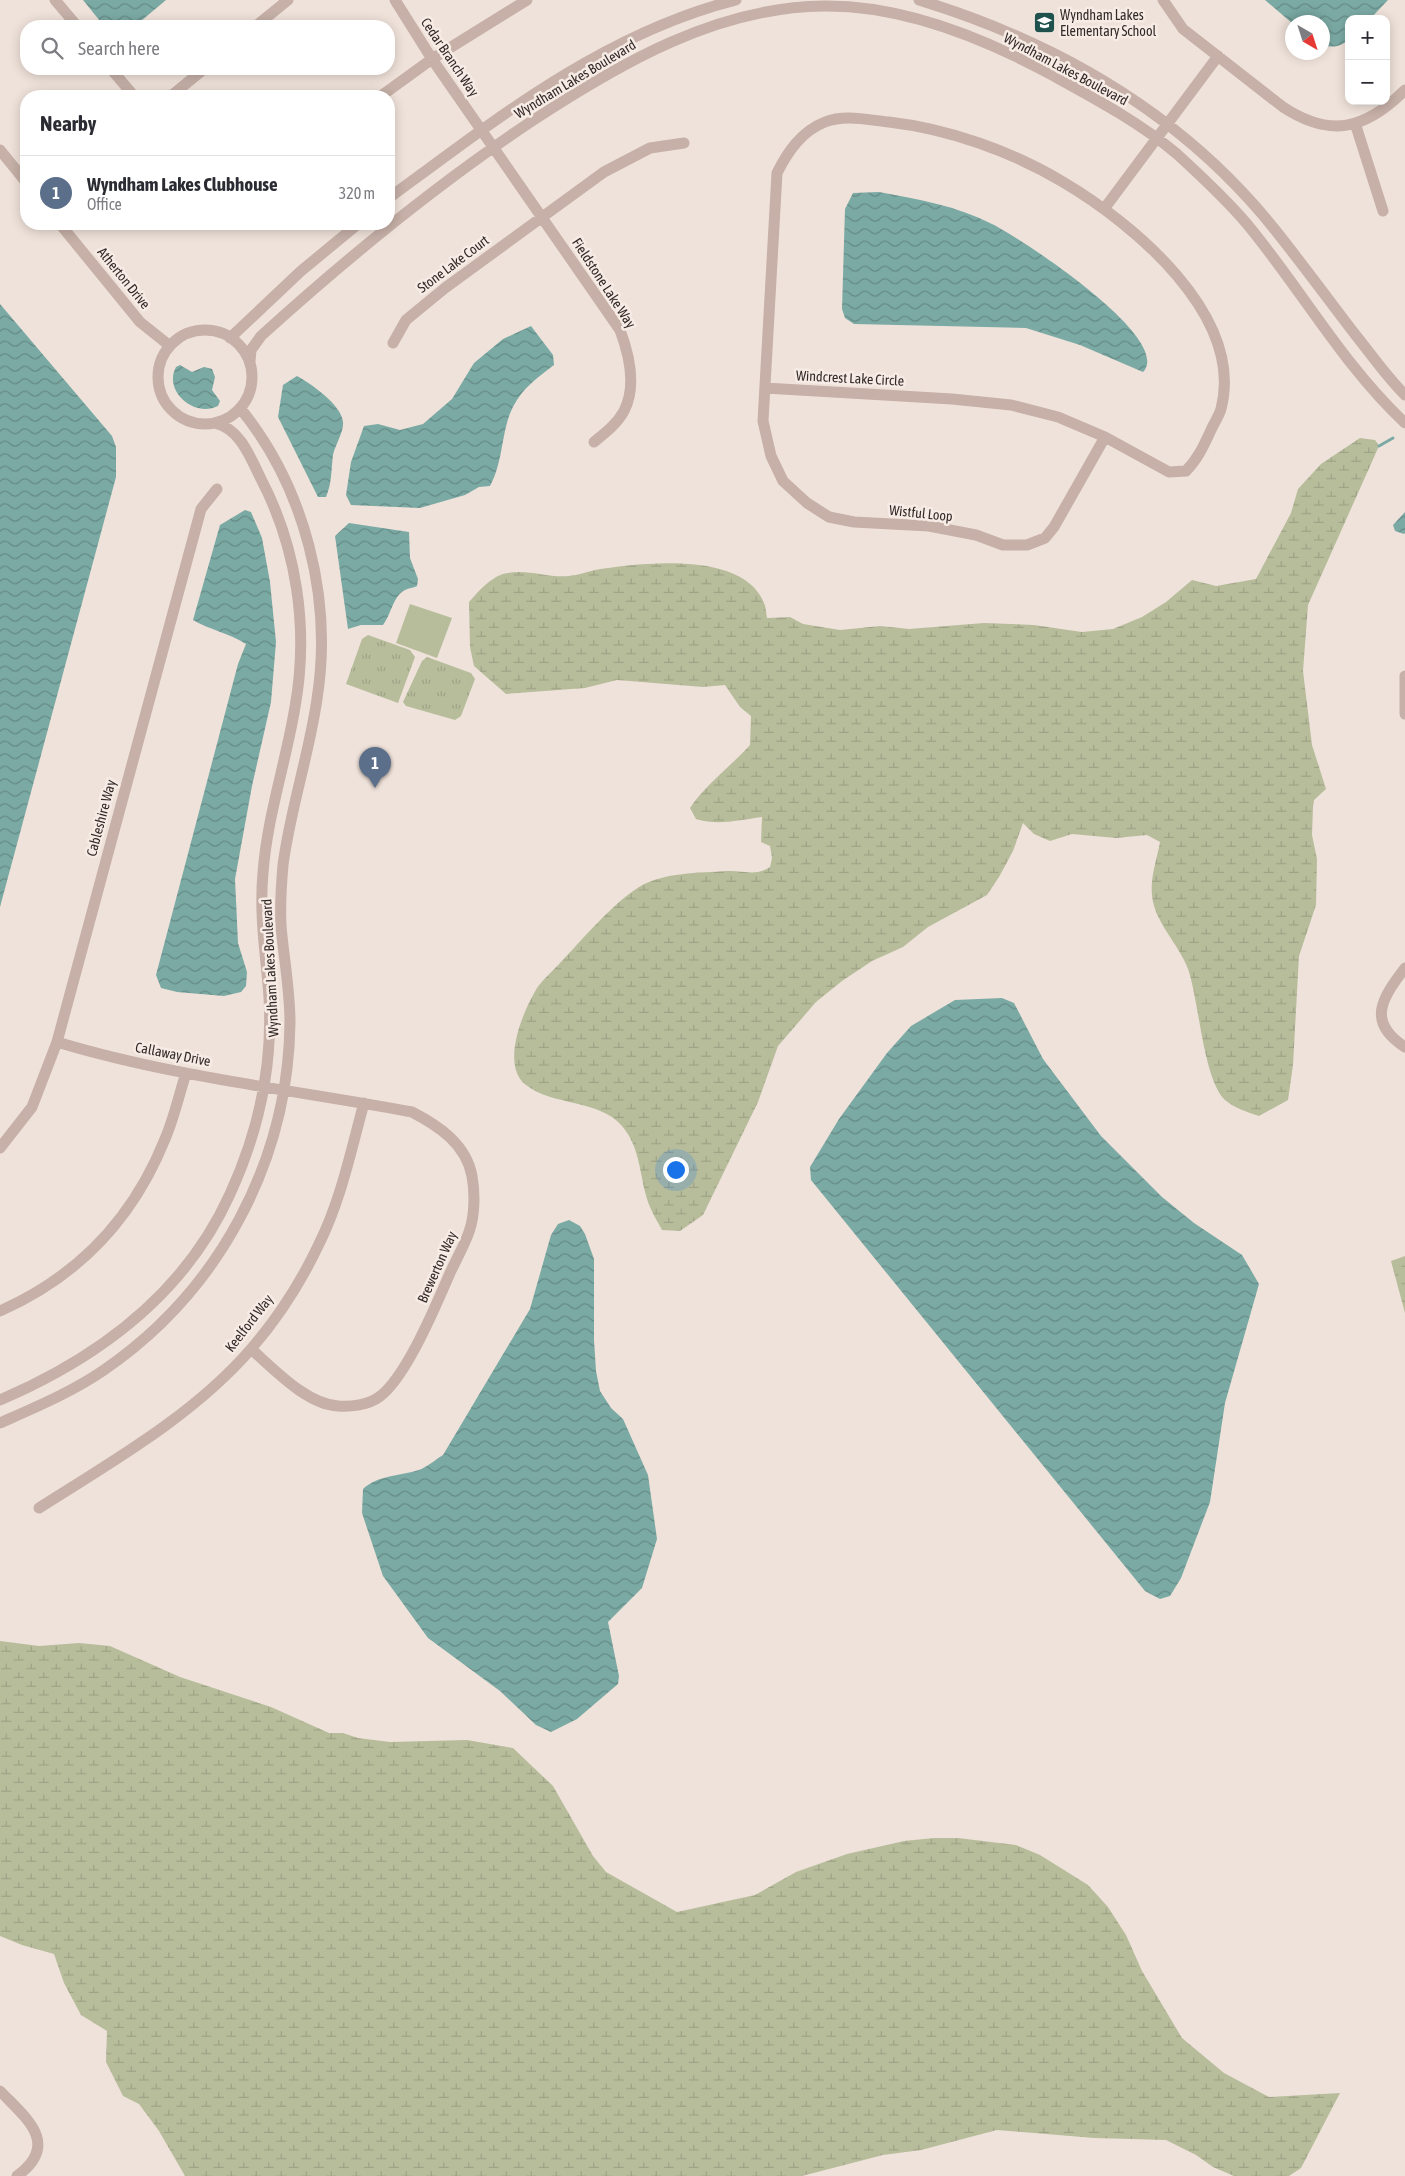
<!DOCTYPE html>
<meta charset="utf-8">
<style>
body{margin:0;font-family:"Asap Condensed",sans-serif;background:#f7f7f7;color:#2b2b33}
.controls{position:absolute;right:15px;top:15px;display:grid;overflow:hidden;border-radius:10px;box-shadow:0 2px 12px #0003}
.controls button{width:45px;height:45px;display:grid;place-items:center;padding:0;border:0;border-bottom:1px solid #e1e1e2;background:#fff;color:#2b2b33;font:25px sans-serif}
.compass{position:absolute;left:1285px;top:15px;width:45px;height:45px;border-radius:50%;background:#fff;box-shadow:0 2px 12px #0003;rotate:141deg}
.you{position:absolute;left:675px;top:1169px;width:18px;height:18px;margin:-12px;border:4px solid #fff;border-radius:50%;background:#1a73e8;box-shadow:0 0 0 8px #1a73e833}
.badge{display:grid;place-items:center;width:32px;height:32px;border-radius:50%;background:#2563eb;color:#fff;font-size:16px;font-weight:700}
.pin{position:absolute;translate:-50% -41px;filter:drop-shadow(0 1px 2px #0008)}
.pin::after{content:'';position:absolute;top:26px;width:18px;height:15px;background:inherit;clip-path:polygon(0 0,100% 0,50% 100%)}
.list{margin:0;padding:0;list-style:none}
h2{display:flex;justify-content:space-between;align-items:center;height:65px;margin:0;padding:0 20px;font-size:21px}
h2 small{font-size:16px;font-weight:400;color:#7c7c81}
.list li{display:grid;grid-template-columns:32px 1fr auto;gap:15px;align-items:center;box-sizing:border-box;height:75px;padding:0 20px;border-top:1px solid #e1e1e2}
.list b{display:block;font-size:19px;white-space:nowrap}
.list p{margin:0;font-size:16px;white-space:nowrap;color:#7c7c81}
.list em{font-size:16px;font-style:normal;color:#7c7c81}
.icon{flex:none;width:28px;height:28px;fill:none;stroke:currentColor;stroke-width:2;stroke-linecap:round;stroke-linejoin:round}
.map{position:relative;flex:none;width:1405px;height:2176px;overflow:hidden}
.search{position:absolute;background:#fff;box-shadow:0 2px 12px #0003;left:20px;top:20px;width:375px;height:55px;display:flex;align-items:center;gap:12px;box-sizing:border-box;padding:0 18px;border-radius:20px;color:#7c7c81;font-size:19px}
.panel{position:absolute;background:#fff;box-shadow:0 2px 12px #0003;left:20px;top:90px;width:375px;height:140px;border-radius:20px}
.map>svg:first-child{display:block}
</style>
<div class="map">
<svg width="1405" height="2176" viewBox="0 0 1405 2176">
<defs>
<pattern id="wetland-marsh" width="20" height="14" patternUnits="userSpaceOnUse" patternTransform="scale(1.25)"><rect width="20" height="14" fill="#b7bd9b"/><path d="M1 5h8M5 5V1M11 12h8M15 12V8" fill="none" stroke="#9ea286"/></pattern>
<pattern id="park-tufts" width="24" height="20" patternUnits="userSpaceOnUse" patternTransform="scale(1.25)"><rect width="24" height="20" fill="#b7bd9b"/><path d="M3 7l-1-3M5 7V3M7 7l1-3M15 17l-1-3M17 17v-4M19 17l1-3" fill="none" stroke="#9ea286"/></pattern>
<pattern id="water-waves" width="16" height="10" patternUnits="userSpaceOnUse" patternTransform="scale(1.25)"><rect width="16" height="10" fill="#7baaa4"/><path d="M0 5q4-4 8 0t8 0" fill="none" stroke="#658a86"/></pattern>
</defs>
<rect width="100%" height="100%" fill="#efe2da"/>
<path fill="#b7bd9b" d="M410,604l42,14 -15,40 -41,-15z"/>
<path fill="url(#wetland-marsh)" d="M1360,438l15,2 4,6 -71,159 -5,66 9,74 14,44 -12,11 -1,7 -1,28 5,24 -1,46 -17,51 -6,109 -5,35 -29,16c-12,-4 -25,-8 -34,-16 -22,-21 -26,-100 -37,-131 -9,-25 -34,-47 -36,-74 -2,-17 5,-36 8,-53l-13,-7 -31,3 -44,-4 -22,7 -16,-7 -11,-11 -10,28 -14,26 -12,18 -59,32 -25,20 -31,14 -30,20 -26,21 -38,44 -20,56 -55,113 -23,16 -18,-1c-4,-8 -9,-15 -12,-23 -11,-27 -8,-58 -28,-81 -23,-27 -70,-20 -96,-41 -26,-20 -3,-74 11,-97 6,-9 16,-17 23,-25 22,-23 52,-59 79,-76 26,-15 59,-14 88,-16 17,-1 28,6 43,-4l2,-9 -2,-12 -9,-4 1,-25c-23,3 -44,9 -66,2l-6,-11c16,-24 40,-41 60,-63l1,-29 -11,-9 -15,-22 -22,2 -86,-7 -32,8 -79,6 -32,-28 -4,-19 -1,-45c10,-11 23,-27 39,-29 19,-4 41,5 61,3 9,-1 17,-4 26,-6 44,-7 148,-20 169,33 2,4 2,10 3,15l23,-1 13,7 37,6 40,-4 29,3 75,-6 50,2 48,7 31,-3 29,-12 24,-15 26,-22 24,6 40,-7 35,-66 7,-24 23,-25z
M1405,1256v57l-14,-52z
M0,1641l39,5 40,-3 31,3 70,31 91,30 58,26h14l15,5 32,4 77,-2 46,8 40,38 40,70 13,16 71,40 78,-17 41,-23 51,-18 57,-13 30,-3h24l58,7 24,10 48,30 20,22 18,28 16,36 40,67 42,35 45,24 71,-4 -39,75 -12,8h-55l-21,-9 -17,-12 -30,-15 -72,-2 -97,-8 -76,20 -38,5 -81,21h-617l-26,-45 -20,-27 -16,-8 -17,-34 1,-31 -26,-16 -17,-32 -10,-29 -32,-9 -22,-9z"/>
<path fill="url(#park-tufts)" d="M368,635l42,15 5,7 -17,46 -52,-19 16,-45z
M427,657l44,16 4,6 -14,37 -6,4 -49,-14 -3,-4 19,-41z"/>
<path fill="url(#water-waves)" d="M83,0h83l-31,26h-31z
M1265,0h123l-18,19h-21v20c-8,8 -16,9 -26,6l-1,-23 -30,1z
M879,192c39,7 78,14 113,32 27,13 183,115 151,148l-63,-27 -54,-17 -172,-4 -9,-6 -3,-9 3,-100 8,-16z
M0,304l112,132 4,11v30l-116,430z
M531,326l22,29 1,10c-16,12 -31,23 -40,40 -13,23 -10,56 -24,81l-11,1 -14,8 -45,13 -69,-3 -5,-10 5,-33 13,-36 14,-2 22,6 23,-6 29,-25 22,-36 29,-24z
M180,365l12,7 12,-5 8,2 3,8 -3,13 8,11 -2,5c-24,12 -55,-15 -42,-39z
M297,376c13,7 45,29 46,46 1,10 -8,23 -10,33 -2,16 -1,28 -7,42h-8l-40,-80 5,-32z
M245,510l6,2 11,26 8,44 6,60 -5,60 -19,84 -17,93 3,64 9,29 -1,14 -5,6 -17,4 -47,-4 -16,-4 -5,-13 82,-311 8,-20c-17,-11 -36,-14 -53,-24l27,-95z
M1405,512v21l-1,1 -9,-3 -2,-6z
M349,523l60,9 1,26 8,21 -1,7c-4,2 -8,2 -12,4 -12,6 -14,25 -22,35h-22l-13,4 -13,-93z
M1002,998l12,5 29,56 58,77 61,61 32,26 48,32 17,29 -34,119 -15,99 -29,76 -11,18 -10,3 -15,-8 -334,-411 -1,-13 29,-48 48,-66 24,-27 44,-26z
M569,1220l11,6 5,8 9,25v81l2,31 4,20 11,17 12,11 25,56 9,64 -15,49 -34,34 11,54 -1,8 -41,35 -26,13 -15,-7 -36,-34 -72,-53 -45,-62 -21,-63 1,-24c15,-14 37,-13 56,-19 8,-3 16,-10 24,-15l87,-146 21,-74 7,-11z"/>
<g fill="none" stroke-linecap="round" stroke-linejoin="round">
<path stroke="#7baaa4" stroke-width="3" d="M1379,446l14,-8"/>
<path stroke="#c6b0a7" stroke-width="11" d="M55,0l22,26
M395,0l37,59 188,271c9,24 17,56 4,81 -7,13 -19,22 -30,31
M919,0c140,43 265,115 357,231 27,34 52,68 78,102 17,21 32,43 51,62
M1163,0l20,29 100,78c47,31 82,23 122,-17
M256,26l32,-26
M111,69l23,27
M171,96l33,-27
M381,96l51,-37 95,-59
M1355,123l28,88
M0,150l26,32
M389,198c107,-79 216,-165 347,-198
M1104,209l114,-153
M60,224l80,98 30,24
M158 377a47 47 0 1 1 94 0a47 47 0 1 1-94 0Z
M230,338l71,-67 57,-47
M393,343l13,-23 39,-32 159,-116 46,-24 34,-5
M250,361l1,-11 10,-14c86,-78 175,-151 271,-215 87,-57 184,-114 292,-115 78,-1 160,32 228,69 42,23 87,47 125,79 24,22 49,45 70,70 54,65 96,141 158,199
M765,388l187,11 59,6 47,12 47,20 64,35 17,-1c12,-12 18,-26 25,-41 3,-7 8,-14 10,-21 24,-93 -87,-185 -158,-227 -52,-31 -114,-53 -174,-60 -21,-2 -44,-8 -64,0 -23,9 -37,29 -48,51l-14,248 8,35 12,25 24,22 22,14 25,5 75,4 47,9 27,10h24l18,-7 9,-11 51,-90
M1405,676v38
M1405,968c-23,30 -39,54 0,79
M57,1042c116,35 237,48 355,70 27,14 54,32 60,64 3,17 3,39 -3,56 -5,14 -13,28 -19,41 -14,32 -44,105 -71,124 -11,8 -28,10 -41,9 -32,-2 -64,-37 -87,-57
M0,1148l32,-41 25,-65 144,-533 16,-20
M0,1311c79,-35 133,-92 165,-172 9,-21 14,-44 21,-66
M0,1400c98,-42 185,-106 230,-206 28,-61 43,-129 39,-197 -3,-43 -10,-80 -6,-124 4,-56 23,-111 32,-166 14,-78 2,-160 -35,-230 -10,-21 -21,-49 -45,-54
M0,1423c36,-16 72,-31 104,-53 115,-79 184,-208 186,-347 0,-30 -5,-58 -8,-87 -3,-23 -1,-48 1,-71 7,-55 26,-110 34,-166 16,-101 -12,-211 -77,-291
M39,1508c74,-47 155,-93 212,-159 27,-31 51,-69 68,-105 22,-44 32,-94 45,-141
M0,2091c26,27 61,53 17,85"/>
</g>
<defs>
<symbol id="school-square" viewBox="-11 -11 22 22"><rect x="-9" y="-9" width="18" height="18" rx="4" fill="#1f524d" stroke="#f7ece5"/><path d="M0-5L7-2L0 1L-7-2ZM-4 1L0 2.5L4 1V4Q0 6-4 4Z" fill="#fff"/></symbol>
</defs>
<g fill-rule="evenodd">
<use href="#school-square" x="1032" y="10" width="25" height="25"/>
</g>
<g text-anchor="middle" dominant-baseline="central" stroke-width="5" stroke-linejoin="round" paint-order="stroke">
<g font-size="14" fill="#332927" stroke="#f7ece5" text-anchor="start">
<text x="1060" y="15">Wyndham Lakes<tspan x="1060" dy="16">Elementary School</tspan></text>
</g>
<g font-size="14" fill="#332927" stroke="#f7ece5">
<text transform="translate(450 57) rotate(56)">Cedar Branch Way</text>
<text transform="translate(1066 69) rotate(28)">Wyndham Lakes Boulevard</text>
<text transform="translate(575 79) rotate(-31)">Wyndham Lakes Boulevard</text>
<text transform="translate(453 264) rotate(-37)">Stone Lake Court</text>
<text transform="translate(124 278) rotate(51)">Atherton Drive</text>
<text transform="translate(604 283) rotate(57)">Fieldstone Lake Way</text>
<text transform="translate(850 378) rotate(3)">Windcrest Lake Circle</text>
<text transform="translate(921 513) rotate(6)">Wistful Loop</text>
<text transform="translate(101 818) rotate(-75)">Cableshire Way</text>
<text transform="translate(270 968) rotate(-93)">Wyndham Lakes Boulevard</text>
<text transform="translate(173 1054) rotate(11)">Callaway Drive</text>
<text transform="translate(437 1267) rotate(-66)">Brewerton Way</text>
<text transform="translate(249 1323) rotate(-52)">Keelford Way</text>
</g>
</g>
</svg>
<div class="controls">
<button>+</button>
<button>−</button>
</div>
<svg class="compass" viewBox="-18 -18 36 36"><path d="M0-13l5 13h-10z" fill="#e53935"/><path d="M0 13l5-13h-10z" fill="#7c7c81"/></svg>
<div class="you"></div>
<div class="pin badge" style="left:375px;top:788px;background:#5c6f8a">1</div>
<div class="search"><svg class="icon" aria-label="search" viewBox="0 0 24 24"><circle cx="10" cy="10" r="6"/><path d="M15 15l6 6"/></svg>Search here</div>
<section class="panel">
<h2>Nearby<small></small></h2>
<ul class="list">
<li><span class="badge" style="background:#5c6f8a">1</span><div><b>Wyndham Lakes Clubhouse</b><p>Office</p></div><em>320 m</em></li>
</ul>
</section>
</div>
